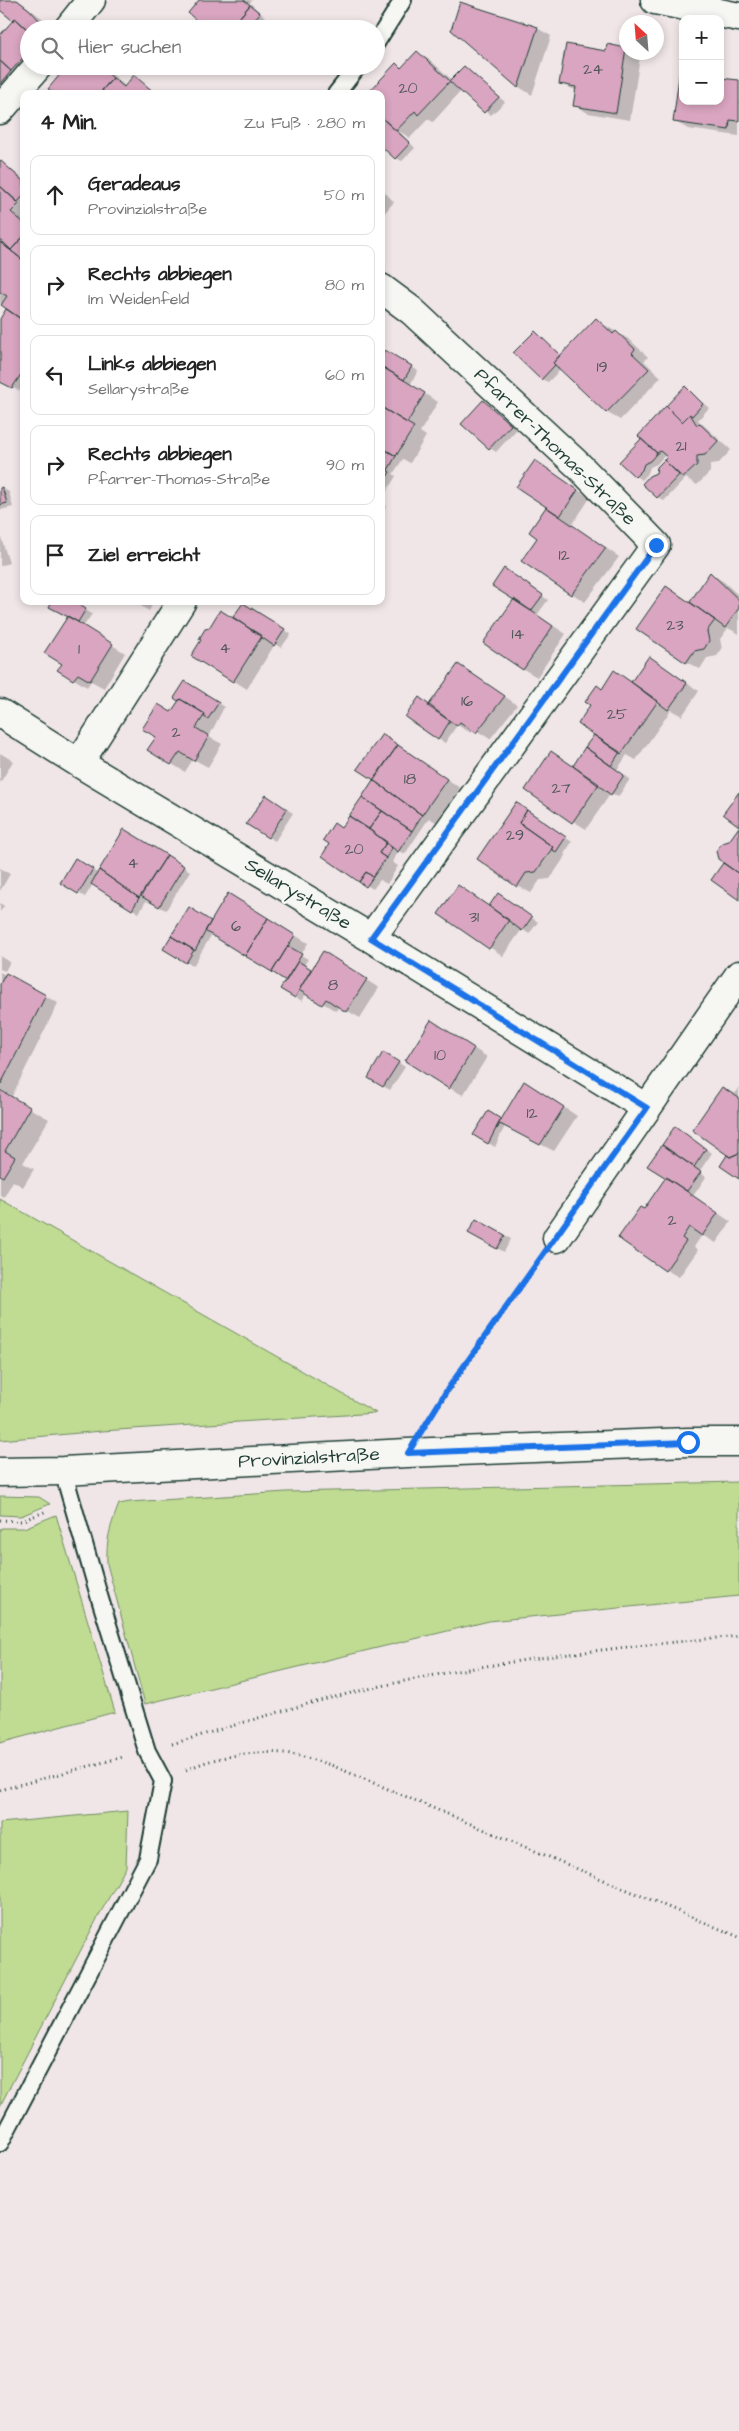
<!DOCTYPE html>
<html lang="de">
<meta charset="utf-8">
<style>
body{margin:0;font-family:"Architects Daughter",sans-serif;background:#f6f6f6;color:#222}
.controls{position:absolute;right:15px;top:15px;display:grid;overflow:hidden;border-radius:10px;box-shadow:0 2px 8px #0003}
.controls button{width:45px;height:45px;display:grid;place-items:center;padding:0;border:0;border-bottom:1px solid #e0e0e0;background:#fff;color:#222;font:25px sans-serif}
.compass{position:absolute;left:619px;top:15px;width:45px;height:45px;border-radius:50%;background:#fff;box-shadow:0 2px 8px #0003;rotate:334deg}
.stop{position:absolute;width:15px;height:15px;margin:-11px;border:4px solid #1a73e8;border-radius:50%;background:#fff}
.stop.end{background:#1a73e8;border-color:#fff;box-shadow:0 1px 5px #0008}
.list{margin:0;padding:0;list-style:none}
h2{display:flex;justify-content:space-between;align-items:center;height:65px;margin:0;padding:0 20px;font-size:21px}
h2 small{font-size:16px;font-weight:400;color:#767676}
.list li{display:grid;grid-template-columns:32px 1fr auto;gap:15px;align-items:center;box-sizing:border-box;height:80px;margin:0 10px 10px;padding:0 10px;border:1px solid #e0e0e0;border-radius:10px}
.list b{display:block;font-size:19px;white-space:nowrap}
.list p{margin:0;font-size:16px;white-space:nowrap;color:#767676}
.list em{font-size:16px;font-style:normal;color:#767676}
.icon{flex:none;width:28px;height:28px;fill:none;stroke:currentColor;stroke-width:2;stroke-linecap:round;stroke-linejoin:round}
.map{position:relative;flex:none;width:739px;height:2431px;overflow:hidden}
.search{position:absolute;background:#fff;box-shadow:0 2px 8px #0003;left:20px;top:20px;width:365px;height:55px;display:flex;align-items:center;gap:12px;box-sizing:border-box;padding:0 18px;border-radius:28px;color:#767676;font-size:19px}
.panel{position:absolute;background:#fff;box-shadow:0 2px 8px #0003;left:20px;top:90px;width:365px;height:515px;border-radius:10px}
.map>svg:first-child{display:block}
</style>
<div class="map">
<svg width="739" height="2431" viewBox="0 0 739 2431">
<rect width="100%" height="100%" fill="#f0e6e8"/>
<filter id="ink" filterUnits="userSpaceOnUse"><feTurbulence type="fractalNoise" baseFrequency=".02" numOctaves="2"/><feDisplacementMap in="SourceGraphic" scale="10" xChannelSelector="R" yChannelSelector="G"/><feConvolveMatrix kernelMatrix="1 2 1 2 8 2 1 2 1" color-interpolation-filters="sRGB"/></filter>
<g filter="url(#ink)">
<path fill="#c0db92" stroke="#708c63" d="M0,1199l376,214 -274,18 -102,9z
M739,1482v114l-250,25 -344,83 -38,-140c-1,-25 3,-37 12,-60l11,-2 156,-10z
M0,1496l39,1 11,7 -29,12 -21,-1z
M56,1515l59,197 -115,31v-213l1,-2h23z
M128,1811l-2,56 -28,50 -98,189v-283z"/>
<path fill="#0003" d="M0,0h18l25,19 9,10h-23v37l-29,40v-69l15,-16 -15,-12z
M201,0h51l-2,3 16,15 -10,11h-48z
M537,28l14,8 -19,59 -13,-8 -66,-58z
M608,46l18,3v3h7l7,5 -10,63 -42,-7 -14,-8 3,-14 -17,-8 47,-31z
M417,52l13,8 22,20 12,-13 41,35 -14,13 -30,-24 -28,31 -5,-3 -18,19 -11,-7 16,17 -13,13 -6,-3v-94l7,4z
M683,63v38h37l19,-19v54l-51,-7 -14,-8z
M69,66h34l23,21 9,-10 21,17h-99z
M0,160l24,20v213l-24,-11v-60l16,-8 -16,-11z
M381,188l13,14 -13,15z
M596,320l34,20 18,17 -4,4 17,16 -41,43 -14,-8 -45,-43 -13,13 -7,-3 -6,-46 27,23z
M386,351l32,20 -8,14 28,17 -18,30 6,4 -16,27 -7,-4 -10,15 3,2 -11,18 -1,6 2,7 -5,7v-146l5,3 1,-2z
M685,388l24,20 -11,12 33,30 -12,13 -9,1v8l-13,13 -11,-7 -22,23 -6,-4 -1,-24 1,-5 9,-10 -3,-2 -7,8 -7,3 -2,6 -6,7 -7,-4 6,-36 5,3z
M483,401l34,28 -21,23 -6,-4z
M548,470l42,28 -18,27 47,32 -34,45 -62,-41 16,-23 -9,-6 18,-25z
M2,488l7,4 4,15 -13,3v-21z
M0,534l9,29 -9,3z
M511,574l37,26 -11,15 29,19 -29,43 -14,-8z
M711,574l13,8 15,14v38l-11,-6 -8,11 2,10 -5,7 -10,2 -7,11 -14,-7 -20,-75 25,16z
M71,601l21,13 -9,13 42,26 -21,35 -13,-7 -4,6 -28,-17 5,-6z
M133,601h21l-5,10z
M243,604l48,30 -10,14 -6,-4 -28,45 -54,-34 17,-26 24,-10z
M649,658l50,33 -17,25 -11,-6 -35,50 -9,-5 -10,15 13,9 -12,18 -7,-4 -25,36 -13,-8 -21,-68 22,14 22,-33 7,-44 12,-18 17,10z
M471,673l46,32 -27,34 -16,-10 -3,4 -14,-8 -12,18 -7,-4 -8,-33z
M185,683l39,24 -15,30 13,7 -14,23 -15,-8 -8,13 -36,-22 31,-50 -4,-3z
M405,750l55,38 -24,34 -7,-4 -24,36 -6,-3 -7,11 6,4 -11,18 -7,-4 -7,9 -13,-8 -19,-52 13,-9 1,-1 -4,-3 25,-36z
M0,753l13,8 -13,22z
M266,797l27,16 -18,28 -27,-17z
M530,812l42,30 -8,12 2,1 -16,24 -10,1 -9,13 -13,-7z
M138,839l52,32 -24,39 -20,-9 -7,12 -46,-29 -8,13 -23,-14 14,-23 23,14z
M0,868l10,6 -10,17z
M459,887l31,20 8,-12 40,27 -9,12 -7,-5 -19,27 -63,-42z
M0,903l4,3 -4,6z
M242,903l66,40 -7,12 7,4 -4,6 8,6 24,-10 43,27 -19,30 -21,-12 -3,5 -30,-18 -4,8 -20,-12 5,-9 -75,-46 -19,32 -28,-17z
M0,956l10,6 -5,9 -5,-2z
M0,972l58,31 -46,93 -12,-7z
M445,1030l42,27 -24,38 -14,-7z
M390,1057l15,10 -15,23 -21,-12z
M739,1087v91l-17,-12 7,-11 5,-60z
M538,1090l39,26 -23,35 -49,-25 -10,21 -20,-12 13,-23 13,9z
M0,1092l49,27 -26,44 11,6 -11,18 -10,-6 -9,16 -4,-2z
M675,1128l37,25 -13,19 7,5 -13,19 38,26 -15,21 -14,-8 -8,12 4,3 -19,27 -13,-7 -21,-59 22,-33 -18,-12z
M477,1220l34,19 -7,13 -34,-20z"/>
<path fill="#d9a5c0" stroke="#1f3d34" d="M0,0h17l13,10 17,19h-18v2l-14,-13 -2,3 -13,-11z
M199,0h45l6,5 -20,24h-24l-18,-16z
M460,2l78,25 -20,61 -67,-58z
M250,5l10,8 -13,16h-17z
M15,18l14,13v20l-18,20 -11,-10v-26z
M566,44l40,7 1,-7 19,4 -10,65 -43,-7 3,-19 -17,-3z
M417,51l33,30 -32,34 -3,-4 -19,20 -15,-14v-23h-14l29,-31 5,5z
M0,61l11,10 -11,14z
M681,62l2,39h37v-23l19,2v41l-9,-1 -1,10 -56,-8z
M67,66h33l13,12 -14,16 -20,-2 -24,2 -7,-5z
M464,66l35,31 -15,16 -35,-32z
M134,75l22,19h-49l-5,-4 11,-12 11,9z
M381,117l29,26 -15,16 -14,-13z
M0,160l24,22v13l-6,7 -18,-16z
M0,186l19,18 -8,8 13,11v13l-13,14 -11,-11z
M24,236v25l-24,-19v-3l11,11z
M0,242l24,19v60l-23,-16 6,-9 -7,-4z
M6,309l18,12v49l-12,18 -12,-6v-63z
M596,318l17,16 3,-3 19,18 -3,4 17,16 -43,44 -53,-50z
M535,331l25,24 -7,8 2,2 -14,15 -28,-27z
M385,350l27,16 -8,14 -23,-14v-10z
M381,366l44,27 -18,30 -26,-16z
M685,386l18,18 -11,12 -2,-2 -8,8 -16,-16z
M483,400l28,25 -22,24 -28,-25z
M666,406l16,16 8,-8 7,11 2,-2 19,18 -13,14 -8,1v9l-14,13 -19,-18 3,-3 -7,-6 -3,2 -19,-17z
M381,407l33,20 -18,29 -15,-9z
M641,439l16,14 -7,8 -6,3 -2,6 -7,7 -16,-15z
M381,447l15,9 -8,14 -7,-4z
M535,460l43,30 -18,26 -44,-29z
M664,460l15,15 -22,23 -15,-14 7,-8 7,-3 1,-6z
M381,466l9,6 -9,14z
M2,487l5,16 -7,2v-17z
M546,507l60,41 -35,47 -50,-34 16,-23 -8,-6z
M504,568l39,27 -12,16 -39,-25z
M710,572l29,28v8l-14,20 -35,-26z
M666,586l49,34 -8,11 2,10 -5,8 -10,2 -8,12 -50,-34z
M514,599l39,27 -30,44 -40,-27z
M52,601h21l13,8 -8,13 -29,-15z
M243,603l42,26 -11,17 -41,-29z
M220,610l42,26 -29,46 -42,-26 10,-16 -2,-1 6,-10 4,-1z
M68,616l45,28 -23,37 -12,-7 -5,6 -16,-10 5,-6 -18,-11z
M649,656l38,27 -19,27 -37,-28z
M458,664l47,32 -29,37 -16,-11 -3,4 -29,-20z
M614,670l44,31 -37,53 -43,-30 12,-19 -5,-3 12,-17 5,4z
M185,681l34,21 -11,17 -4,-2 1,-3 -25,-15 -2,2 -4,-3z
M419,697l31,24 -12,19 -33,-23z
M180,699l25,15 -9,14 13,8 -15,25 -14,-9 -9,13 -24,-15 9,-13 -14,-8 16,-25 13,8z
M382,734l16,11 -24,35 -17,-11z
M594,735l26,17 -9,14 -26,-19z
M398,745l49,34 -25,36 -49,-35z
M585,747l39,28 -13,20 -38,-29z
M551,751l48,33 -27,39 -47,-33z
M373,780l49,35 -10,16 -50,-34z
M739,792v34l-16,-12z
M266,795l21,14 -19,29 -22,-14z
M362,797l20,14 -13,18 -20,-13z
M516,802l11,8 -8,13 34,24 -17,25 -10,1 -9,14 -40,-28z
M527,810l39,27 -10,15 -5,-3 2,-2 -34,-24z
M382,811l30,20 -14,21 -29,-23z
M349,816l38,26 -8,11 7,5 -13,19 -7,-5 -7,10 -37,-26 7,-12 -6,-4 11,-17 7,5z
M739,827v47l-21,-15 -2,-8 6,-8 7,-2z
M124,829l43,26 -28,43 -40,-28z
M386,843l6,5 -6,10 -7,-5z
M167,855l17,11 -25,41 -18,-11z
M75,858l18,11 -15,25 -18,-11z
M723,863l16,11v26l-28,-20z
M99,870l40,28 -7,12 -41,-26z
M366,872l7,5 -7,10 -7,-5z
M458,885l51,35 -20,29 -51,-35z
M228,893l40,25 -23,38 -40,-25z
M498,893l34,24 -10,14 -33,-25z
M189,907l22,14 -16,30 -24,-15z
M268,918l27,17 -23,37 -27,-16z
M171,936l23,14 -8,13 -23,-14z
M288,946l14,8 -16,27 -14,-9z
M323,951l44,28 -21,33 -20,-13 -4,6 -23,-15z
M298,961l13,8 -16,29 -15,-9z
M6,973l40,22 -46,91v-102z
M431,1020l43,28 -25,41 -44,-28z
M383,1052l16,10 -16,25 -15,-9z
M524,1081l40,26 -24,38 -40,-21 -3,5 -1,-1z
M722,1087l17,11v55l-9,4 -38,-27z
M0,1090l30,17 -25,44 10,6 -12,20 -3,-2z
M488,1111l13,8 -13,25 -15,-9z
M675,1126l31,23 -12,18 -32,-22z
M662,1145l39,27 -14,19 -40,-25z
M739,1153v26l-19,-13 7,-11 3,2z
M666,1177l52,36 -16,23 -13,-9 -7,11 4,3 -21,30 -47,-33 22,-31 4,2z
M476,1219l29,16 -8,14 -29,-16z"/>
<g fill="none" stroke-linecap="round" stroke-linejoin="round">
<defs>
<path id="service" d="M376,43l27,-43
M336,94l22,-28
M0,2143l148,-284 15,-78 -16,-30 -47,-152 -37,-128"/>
<path id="minor" d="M655,0l84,17
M68,29l23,-29
M0,110l38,-44
M0,713l79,50 292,175 276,170
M79,763l103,-162
M371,938l285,-393 -76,-78 -168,-156 -31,-23
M557,1238l182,-263"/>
<path id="secondary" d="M0,1472l63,-1 344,-18 281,-11h51"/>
</defs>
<use href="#service" stroke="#1f3d34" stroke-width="20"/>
<use href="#minor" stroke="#1f3d34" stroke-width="31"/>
<use href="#secondary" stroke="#1f3d34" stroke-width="31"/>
<path stroke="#1f3d34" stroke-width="3" stroke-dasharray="1 4" stroke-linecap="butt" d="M428,1421l111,-159
M0,1520l21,1 26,-10
M172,1744c57,-17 113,-35 171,-49 129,-32 263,-47 396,-59
M186,1770c29,-14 67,-19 99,-17 15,2 31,8 46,12l408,172
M0,1790l123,-33"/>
<use href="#service" stroke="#f6f6f2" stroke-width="16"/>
<use href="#minor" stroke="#f6f6f2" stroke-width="28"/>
<use href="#secondary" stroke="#f6f6f2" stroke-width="28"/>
</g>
</g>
<g fill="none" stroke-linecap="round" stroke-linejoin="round" filter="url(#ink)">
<path stroke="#1a73e8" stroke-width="6" d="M656,545l-285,393 276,170 -200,282 -39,63 280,-11"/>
</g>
<g text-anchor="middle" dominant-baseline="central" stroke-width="5" stroke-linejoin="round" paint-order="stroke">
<g font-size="16" fill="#4e5757">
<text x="593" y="69">24</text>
<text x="408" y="88">20</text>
<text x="602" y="367">19</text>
<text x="681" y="446">21</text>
<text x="564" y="555">12</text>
<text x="675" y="625">23</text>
<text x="518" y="634">14</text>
<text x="225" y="648">4</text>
<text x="79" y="649">1</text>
<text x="467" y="701">16</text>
<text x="617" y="714">25</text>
<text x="176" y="732">2</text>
<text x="410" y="779">18</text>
<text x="561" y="788">27</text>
<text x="515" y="835">29</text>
<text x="354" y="849">20</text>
<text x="133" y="863">4</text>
<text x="474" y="917">31</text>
<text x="236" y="926">6</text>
<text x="333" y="985">8</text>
<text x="440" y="1055">10</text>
<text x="532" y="1113">12</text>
<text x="672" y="1220">2</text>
</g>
<g font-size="19" fill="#1f3d34" stroke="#f6f6f2">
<text transform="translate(555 447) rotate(44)">Pfarrer-Thomas-Straße</text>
<text transform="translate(298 894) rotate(31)">Sellarystraße</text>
<text transform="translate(309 1458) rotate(-3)">Provinzialstraße</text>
</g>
</g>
</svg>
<div class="controls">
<button>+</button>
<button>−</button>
</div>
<svg class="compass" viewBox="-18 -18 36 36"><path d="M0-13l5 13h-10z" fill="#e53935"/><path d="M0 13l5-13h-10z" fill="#767676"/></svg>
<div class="stop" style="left:688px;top:1442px"></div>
<div class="stop end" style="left:656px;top:545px"></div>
<div class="search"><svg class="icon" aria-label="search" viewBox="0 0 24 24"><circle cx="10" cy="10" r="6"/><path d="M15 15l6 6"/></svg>Hier suchen</div>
<section class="panel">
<h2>4 Min.<small>Zu Fuß · 280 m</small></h2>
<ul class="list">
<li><svg class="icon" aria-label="ahead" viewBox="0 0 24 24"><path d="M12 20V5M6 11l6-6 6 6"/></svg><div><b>Geradeaus</b><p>Provinzialstraße</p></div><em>50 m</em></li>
<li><svg class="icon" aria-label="right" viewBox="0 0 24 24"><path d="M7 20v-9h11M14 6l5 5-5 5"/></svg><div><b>Rechts abbiegen</b><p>Im Weidenfeld</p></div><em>80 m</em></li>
<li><svg class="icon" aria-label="left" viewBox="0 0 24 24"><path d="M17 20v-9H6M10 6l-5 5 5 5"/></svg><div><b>Links abbiegen</b><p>Sellarystraße</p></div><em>60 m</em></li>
<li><svg class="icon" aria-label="right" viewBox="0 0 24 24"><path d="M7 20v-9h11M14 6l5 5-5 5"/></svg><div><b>Rechts abbiegen</b><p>Pfarrer-Thomas-Straße</p></div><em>90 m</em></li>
<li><svg class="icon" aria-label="arrive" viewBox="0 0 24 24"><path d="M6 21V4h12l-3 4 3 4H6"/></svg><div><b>Ziel erreicht</b></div></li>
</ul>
</section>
</div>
